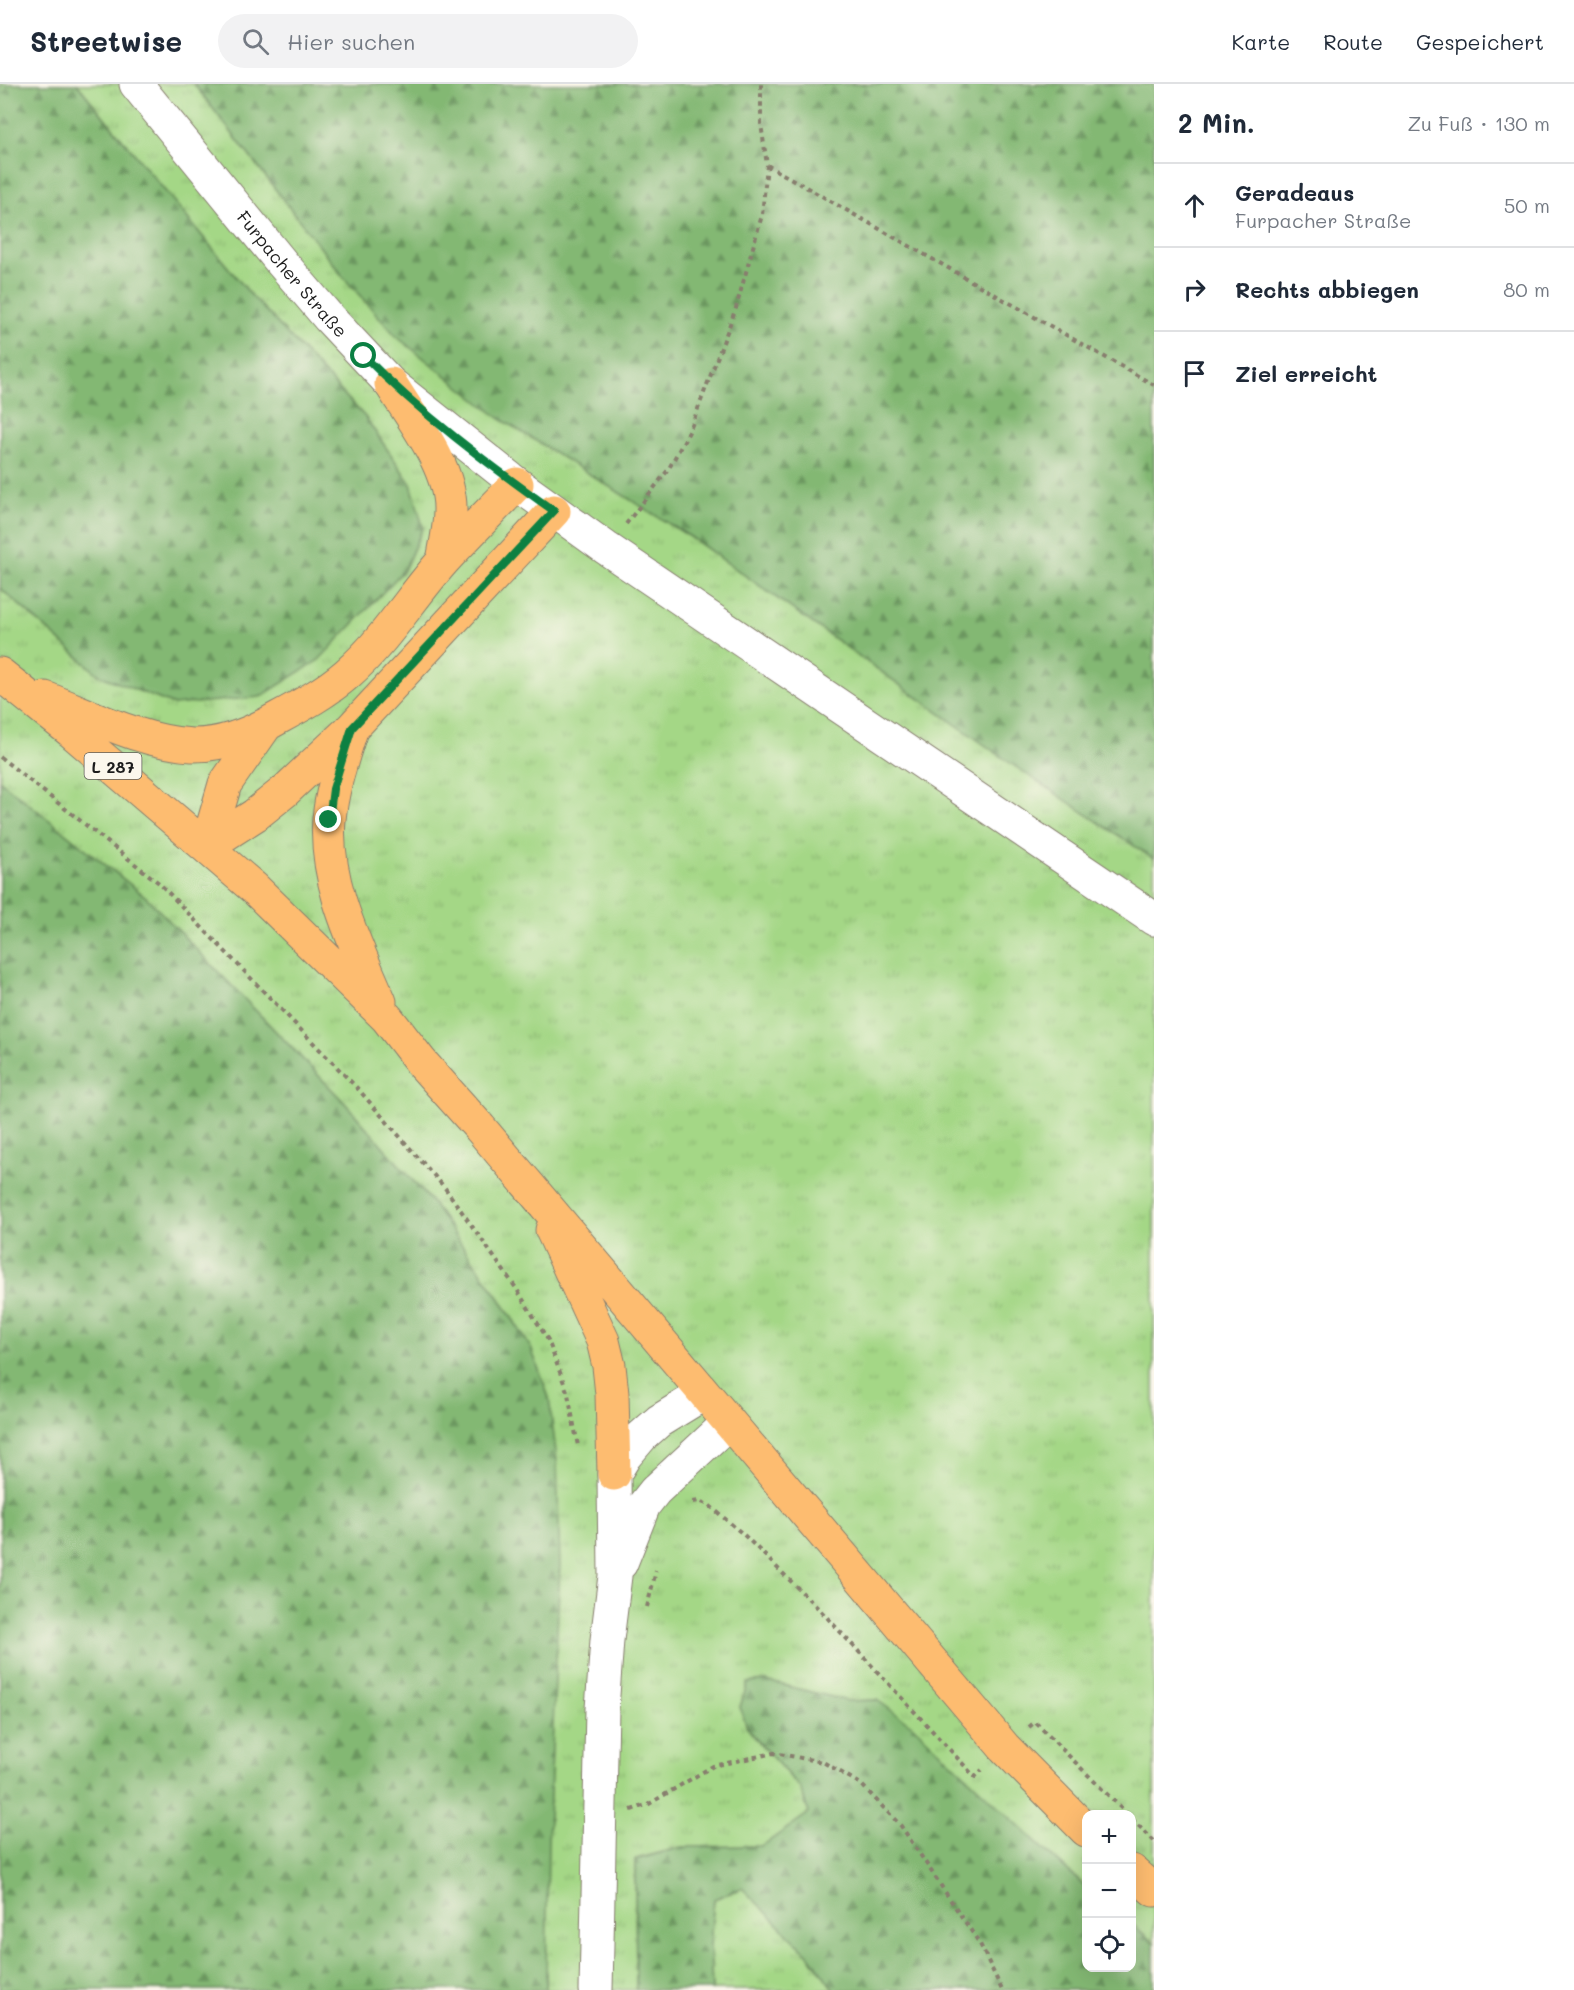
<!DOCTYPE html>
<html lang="de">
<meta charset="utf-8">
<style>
body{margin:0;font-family:Mali,sans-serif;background:#f2f2f3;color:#1f2937}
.controls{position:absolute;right:18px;bottom:18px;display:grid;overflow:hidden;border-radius:12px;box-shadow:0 6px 24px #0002}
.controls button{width:54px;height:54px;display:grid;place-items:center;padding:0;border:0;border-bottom:2px solid #e0e1e3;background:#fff;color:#1f2937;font:30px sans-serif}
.stop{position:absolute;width:18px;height:18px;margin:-14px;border:4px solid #0b8043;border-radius:50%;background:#fff}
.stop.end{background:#0b8043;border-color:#fff;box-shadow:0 2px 6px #0008}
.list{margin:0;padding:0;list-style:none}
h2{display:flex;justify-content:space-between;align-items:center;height:78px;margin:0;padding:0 24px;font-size:26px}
h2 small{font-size:20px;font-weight:400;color:#747a83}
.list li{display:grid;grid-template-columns:39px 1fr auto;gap:18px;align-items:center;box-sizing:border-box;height:84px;padding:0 24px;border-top:2px solid #e0e1e3}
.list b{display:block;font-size:22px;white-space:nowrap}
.list p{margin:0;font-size:20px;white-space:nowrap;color:#747a83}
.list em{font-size:20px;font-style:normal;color:#747a83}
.icon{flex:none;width:33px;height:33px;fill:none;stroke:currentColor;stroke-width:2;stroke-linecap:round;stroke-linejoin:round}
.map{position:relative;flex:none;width:1154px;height:1906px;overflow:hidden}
header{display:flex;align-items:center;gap:36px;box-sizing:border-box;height:84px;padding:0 30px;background:#fff;border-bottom:2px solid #e0e1e3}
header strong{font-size:28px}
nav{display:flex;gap:33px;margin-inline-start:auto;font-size:21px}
.search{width:420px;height:54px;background:#f2f2f3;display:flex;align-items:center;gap:15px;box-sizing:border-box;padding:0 21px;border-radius:33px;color:#747a83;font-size:22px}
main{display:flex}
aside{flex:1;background:#fff}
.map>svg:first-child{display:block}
</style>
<header>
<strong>Streetwise</strong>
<div class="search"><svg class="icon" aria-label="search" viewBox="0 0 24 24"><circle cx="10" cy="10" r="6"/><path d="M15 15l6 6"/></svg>Hier suchen</div>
<nav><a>Karte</a><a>Route</a><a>Gespeichert</a></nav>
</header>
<main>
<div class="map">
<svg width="1154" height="1906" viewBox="0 0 1154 1906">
<defs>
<pattern id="grass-tufts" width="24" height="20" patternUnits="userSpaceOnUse" patternTransform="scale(1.5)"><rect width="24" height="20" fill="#a4d786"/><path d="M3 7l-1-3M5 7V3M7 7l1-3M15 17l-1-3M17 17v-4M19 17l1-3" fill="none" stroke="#8db873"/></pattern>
<pattern id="forest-firs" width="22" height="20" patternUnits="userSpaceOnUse" patternTransform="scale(1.5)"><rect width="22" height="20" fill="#83b873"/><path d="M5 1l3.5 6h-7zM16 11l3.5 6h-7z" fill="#6a955e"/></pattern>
</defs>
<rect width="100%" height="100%" fill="#fbf7ec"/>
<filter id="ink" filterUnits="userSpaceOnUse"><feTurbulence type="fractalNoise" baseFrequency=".0167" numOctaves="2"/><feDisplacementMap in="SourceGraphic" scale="12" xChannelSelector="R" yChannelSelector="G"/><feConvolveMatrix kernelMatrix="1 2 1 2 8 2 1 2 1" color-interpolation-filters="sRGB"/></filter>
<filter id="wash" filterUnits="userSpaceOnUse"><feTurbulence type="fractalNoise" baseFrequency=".008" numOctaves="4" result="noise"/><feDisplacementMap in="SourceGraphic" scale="24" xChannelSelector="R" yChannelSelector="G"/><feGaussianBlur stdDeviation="1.35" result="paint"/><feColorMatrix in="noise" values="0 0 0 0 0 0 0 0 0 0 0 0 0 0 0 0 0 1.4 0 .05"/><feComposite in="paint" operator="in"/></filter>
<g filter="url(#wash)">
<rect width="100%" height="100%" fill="#f2e0c1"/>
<path fill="url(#grass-tufts)" stroke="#607a51" stroke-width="1.5" d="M77,0h117l150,194 155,140 193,120 324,229 138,92v1084l-22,-19v-110h-46v73l-209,-187 -29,1 -82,-20 -18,2 -8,24 8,23 52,58 9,25 -47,33 -80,1 -47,12 1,131h-90l3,-592 -18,-50 -31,-49 -70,-99 -86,-98 -198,-205 -146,-116v-193l99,87 75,30 230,-135 19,-42 -12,-44 -46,-67 -115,-123z
M743,1804l66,67 25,35h-122l-2,-45 4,-46z"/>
<path fill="url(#forest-firs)" stroke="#506a48" stroke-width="1.5" d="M0,0h77l173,210 115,123 46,67 12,43 -19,43 -85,90 -59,37 -86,8 -75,-30 -99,-87z
M194,0h960v775l-138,-92 -324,-229 -193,-120 -102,-81 -53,-59z
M0,697l146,116 198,205 86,98 70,99 31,49 18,50 8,62 3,105 -12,278 -2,147h-546z
M766,1597l82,20 29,-1 36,26 151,142 22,19v81h46v-44l22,19v47h-320l-25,-35 -67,-67 -28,11 -4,46 2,45h-76l-1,-130 47,-13 80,-1 47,-33 -9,-25 -52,-58 -8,-23 8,-24z"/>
</g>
<g filter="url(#ink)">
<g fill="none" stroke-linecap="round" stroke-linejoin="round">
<defs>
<g id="minor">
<path id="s1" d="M136,0l146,179 47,55 62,66 126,100 89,64 548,371"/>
<path d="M621,1479l23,-58 11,-14 73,-68"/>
<path d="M596,1906l6,-281 5,-69 8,-64 -1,-102 11,-18 17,-20 17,-15 44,-27"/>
</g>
<path id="major" d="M391,300c21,35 60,83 59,126 0,17 -4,34 -7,51
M0,590l71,57 183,157 133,130 34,44 59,66 524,619 82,83
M45,614c47,18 96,44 147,47 31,1 60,-12 86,-27 24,-13 48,-26 69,-44 38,-33 64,-77 97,-114 24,-26 49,-51 73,-76
M351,646c-9,29 -19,58 -22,89 -5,64 27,126 51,183
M207,762l48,-31 30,-24 67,-63 202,-217
M207,762l18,-62 41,-59
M552,1146l51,111 6,25 3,28 2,80
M1132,1787l22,19"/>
</defs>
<use href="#minor" stroke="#877e6e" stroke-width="35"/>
<use href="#major" stroke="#877e6e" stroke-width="35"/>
<path stroke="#877e6e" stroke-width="4" stroke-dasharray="4.5 4.5" stroke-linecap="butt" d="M767,81l387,220
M626,440l42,-54 22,-40 46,-122 26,-93 5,-50 -6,-41v-40
M0,673l159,126 199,206 87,99 71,100 32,52 20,54 10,52
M693,1418l6,-1 10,4 35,30 77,76 154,166 7,-7
M647,1523l9,-36
M1029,1643l6,-5 92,92
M631,1726l18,-6 64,-38 61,-13 49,9 38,22 40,42 79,118 22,46
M1132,1735l22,22"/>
<use href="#minor" stroke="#fff" stroke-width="33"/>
<use href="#major" stroke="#fdbc70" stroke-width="33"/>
</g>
</g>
<g fill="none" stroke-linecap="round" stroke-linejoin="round" filter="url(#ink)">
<path stroke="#0b8043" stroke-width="8" d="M329,736l4,-31 19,-61 202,-217c-66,-47 -133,-97 -190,-155"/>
</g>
<g text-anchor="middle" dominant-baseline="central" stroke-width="4.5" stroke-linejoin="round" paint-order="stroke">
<rect fill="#fbf7ec" stroke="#5f5e5a" stroke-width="1.5" x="84.5" y="669" width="57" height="26" rx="4.5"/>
<g font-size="16" font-weight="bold" fill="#1c1c1c">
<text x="113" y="682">L 287</text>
</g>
<g font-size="18" fill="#1c1c1c" stroke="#fbf7ec">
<text stroke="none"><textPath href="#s1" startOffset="246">Furpacher Straße</textPath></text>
</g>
</g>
</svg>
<div class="controls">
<button>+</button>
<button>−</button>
<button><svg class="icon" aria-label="locate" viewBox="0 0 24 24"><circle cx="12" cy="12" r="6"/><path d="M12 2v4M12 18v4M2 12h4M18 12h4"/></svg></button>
</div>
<div class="stop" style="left:364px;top:272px"></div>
<div class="stop end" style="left:329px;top:736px"></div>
</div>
<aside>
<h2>2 Min.<small>Zu Fuß · 130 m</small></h2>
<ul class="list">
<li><svg class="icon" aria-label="ahead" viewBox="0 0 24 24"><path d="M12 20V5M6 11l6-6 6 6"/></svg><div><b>Geradeaus</b><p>Furpacher Straße</p></div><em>50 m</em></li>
<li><svg class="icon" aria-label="right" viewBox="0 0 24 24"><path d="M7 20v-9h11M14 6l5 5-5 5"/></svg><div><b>Rechts abbiegen</b></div><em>80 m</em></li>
<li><svg class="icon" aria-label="arrive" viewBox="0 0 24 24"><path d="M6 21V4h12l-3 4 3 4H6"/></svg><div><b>Ziel erreicht</b></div></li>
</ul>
</aside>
</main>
